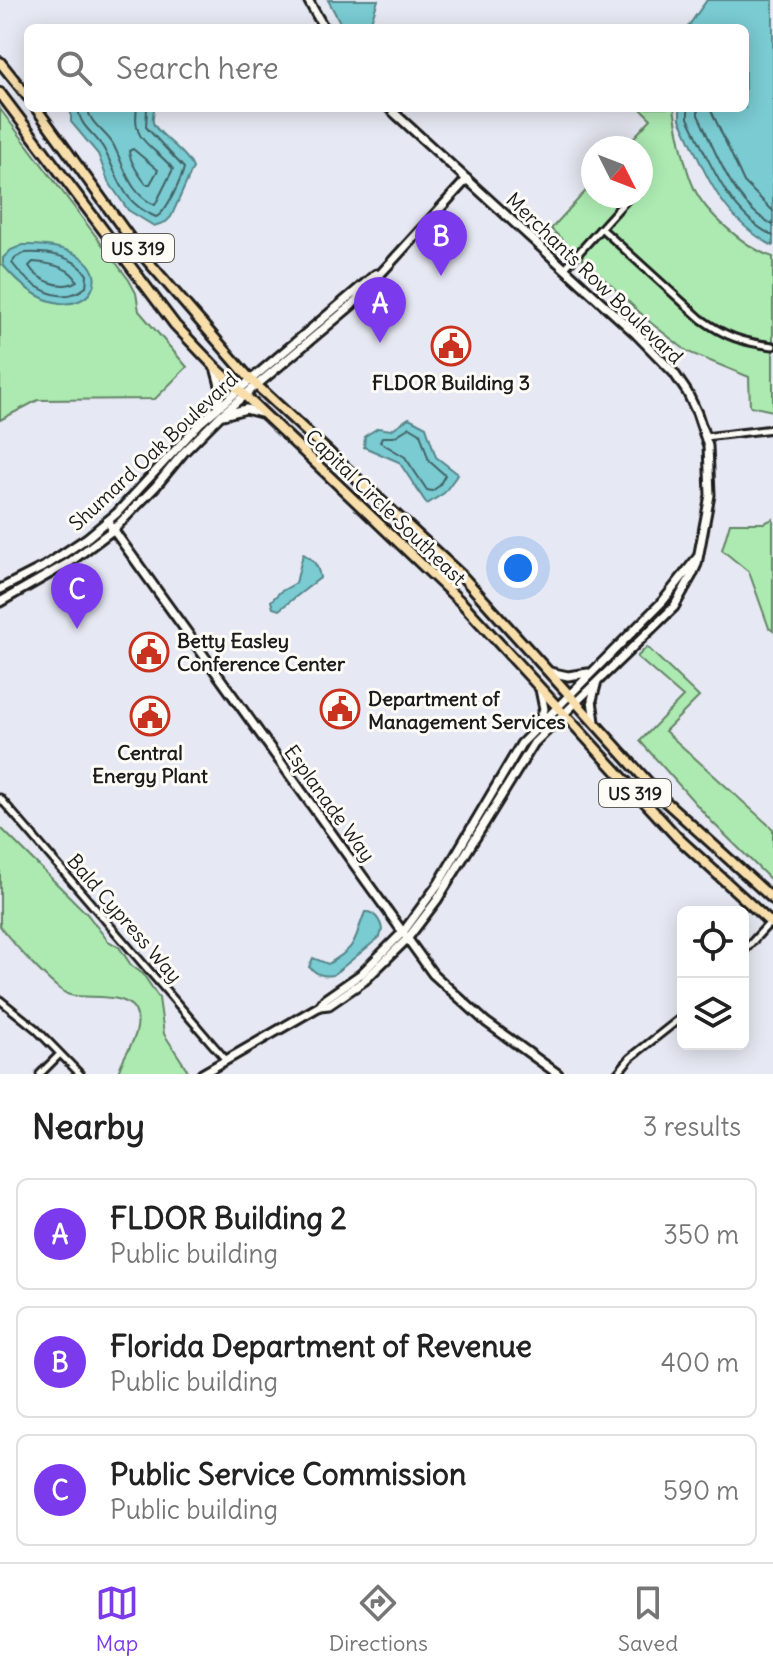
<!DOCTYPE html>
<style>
body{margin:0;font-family:Delius,sans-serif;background:#f2f2f2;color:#222}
.controls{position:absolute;right:24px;bottom:24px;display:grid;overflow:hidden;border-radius:12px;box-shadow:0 4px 20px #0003}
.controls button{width:72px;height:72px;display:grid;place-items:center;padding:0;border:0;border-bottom:2px solid #e0e0e0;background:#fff;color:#222;font:40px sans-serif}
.compass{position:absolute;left:581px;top:136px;width:72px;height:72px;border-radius:50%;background:#fff;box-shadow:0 4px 20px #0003;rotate:132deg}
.you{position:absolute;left:518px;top:568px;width:28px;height:28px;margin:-20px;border:6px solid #fff;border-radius:50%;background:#1a73e8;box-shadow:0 0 0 12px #1a73e833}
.badge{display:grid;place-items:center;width:52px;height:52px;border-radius:50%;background:#7c3aed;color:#fff;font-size:26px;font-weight:700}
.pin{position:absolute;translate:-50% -66px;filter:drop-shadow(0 2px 4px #0008)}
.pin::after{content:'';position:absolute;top:42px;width:28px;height:24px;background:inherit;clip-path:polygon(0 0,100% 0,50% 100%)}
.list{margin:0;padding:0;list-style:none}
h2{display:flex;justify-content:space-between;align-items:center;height:104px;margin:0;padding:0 32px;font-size:34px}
h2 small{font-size:26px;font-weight:400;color:#767676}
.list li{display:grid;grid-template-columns:52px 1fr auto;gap:24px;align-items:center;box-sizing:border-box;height:112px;margin:0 16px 16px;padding:0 16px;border:2px solid #e0e0e0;border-radius:12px}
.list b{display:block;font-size:30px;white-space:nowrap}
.list p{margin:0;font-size:26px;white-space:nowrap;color:#767676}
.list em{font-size:26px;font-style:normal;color:#767676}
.icon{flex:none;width:44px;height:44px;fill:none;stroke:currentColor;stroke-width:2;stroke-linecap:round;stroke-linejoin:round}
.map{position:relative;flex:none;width:773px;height:1074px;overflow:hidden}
.search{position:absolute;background:#fff;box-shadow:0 4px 20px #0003;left:24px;right:24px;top:24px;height:88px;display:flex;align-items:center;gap:20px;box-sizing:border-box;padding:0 28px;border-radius:12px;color:#767676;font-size:30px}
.sheet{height:488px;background:#fff}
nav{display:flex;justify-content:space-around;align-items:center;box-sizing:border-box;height:112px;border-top:2px solid #e0e0e0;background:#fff;font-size:22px;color:#767676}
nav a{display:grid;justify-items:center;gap:4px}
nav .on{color:#7c3aed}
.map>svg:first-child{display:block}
</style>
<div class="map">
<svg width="773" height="1074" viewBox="0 0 773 1074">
<rect width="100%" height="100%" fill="#e6e8f3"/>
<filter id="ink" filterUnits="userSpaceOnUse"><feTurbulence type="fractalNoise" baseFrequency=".0125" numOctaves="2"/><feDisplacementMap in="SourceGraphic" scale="16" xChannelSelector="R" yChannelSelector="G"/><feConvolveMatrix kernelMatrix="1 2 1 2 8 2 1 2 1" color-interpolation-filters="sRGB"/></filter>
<g filter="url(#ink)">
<path fill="#aceab1" stroke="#648366" stroke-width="2" d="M640,108h34c3,21 11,61 20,80 11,25 53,61 79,69v154l-23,-5 -1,-29 -61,-25 -37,-29 -100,-94 42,-46v13h48v-48h-17l27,-29z
M0,109l129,171 7,13 3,18 48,56 -32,32 -117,1 -38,20z
M773,519v112l-4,-3 -20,-56 -27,-22 8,-27h34z
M647,647l52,50 -34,34 108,98v53l-61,-60 -72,-81 43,-44 -46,-40z
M0,827l87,87 21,27 11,6 12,18 12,9 16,24 5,36 24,37 -5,3h-65c4,-20 23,-36 19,-58 -5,-26 -48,-16 -67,-21 -15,-4 -60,-55 -70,-69z"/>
<path fill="#7acbd2" stroke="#548589" stroke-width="2" d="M328,0h50l-9,28h-26z
M707,0h66v246c-54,-29 -68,-75 -93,-127v-11h65v-80h-58z
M71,108h83c0,5 -2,9 -1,14 2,11 33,28 40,46l-22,49 -5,5 -12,4 -26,-16 -20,-29 -10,-27 -27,-32z
M23,245c128,-3 61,118 -20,20v-7l8,-8z
M409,418l17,9 10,30 22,17 -14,19 -17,11 -28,-42 -35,-15 1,-11 13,-8 13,2z
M303,554c11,6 15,11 17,24l-41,32 -6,-2 -2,-7 9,-9 16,-9z
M365,912c9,-1 16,9 17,18l-2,7 -47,38c-11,2 -16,-1 -24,-8l4,-9 15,6c31,-18 25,-23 37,-52z"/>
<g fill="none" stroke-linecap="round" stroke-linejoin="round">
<path stroke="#426265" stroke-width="2" d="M78,108c2,20 17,25 26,41 15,29 18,54 52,68 10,-4 25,-37 28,-49l-38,-41 1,-19
M88,108c1,15 17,23 25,36 12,23 16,50 42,61l18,-36c-18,-23 -42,-26 -36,-61
M688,108v10c22,44 39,94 85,118
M698,108v7c19,39 35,89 75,110
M710,108l34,74 29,29
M133,149l25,21 -8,14h-4c-7,-9 -16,-21 -17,-33z
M25,253c21,-1 50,2 62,22l-1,12c-26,21 -58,-2 -74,-24l4,-6z
M33,262c15,1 37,4 44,19 -15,10 -40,-1 -48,-15z
M410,427l10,6 9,28 16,14 -6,11 -7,5 -5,-1 -22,-33 -25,-15 2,-5h12z"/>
<defs>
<path id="minor" d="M601,228l100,91c25,18 41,23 72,27
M564,269l66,-73
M705,437l68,-8
M0,798l226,262
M743,952l30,-33
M0,1000l36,29 44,45
M40,1074l20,-20
M617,1074l13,-16 53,-42"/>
<path id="tertiary" d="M308,0l16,28
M215,367l6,22 -4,18
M223,415l23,-6 15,4
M107,521l326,453 53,48 72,52
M0,589l45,-23 42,-28 30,-25 84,-91 175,-148
M0,602l70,-40 44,-33 42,-43 28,-34 37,-37 131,-110 115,-126
M550,672l18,4 20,-3
M540,689l4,20 -4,10
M595,722l-3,-22 4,-15
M320,1006l5,-7 36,-25 43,-43 35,-48 82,-139 142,-143 34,-43
M202,1074l118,-68 9,-1 35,-24 44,-43 29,-38 97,-157 140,-136 18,-32 5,-11 13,-69 -2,-49 -11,-33 -10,-21 -13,-19 -38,-39 -247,-226"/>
<path id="primary" d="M0,62l28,35
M0,93l175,232 40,42 247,236 215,234 96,88
M36,108l104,144 111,128 211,196 203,225 108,98"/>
</defs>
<use href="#minor" stroke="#1c1c1c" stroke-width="11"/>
<use href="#tertiary" stroke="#1c1c1c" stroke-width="13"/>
<use href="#primary" stroke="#1c1c1c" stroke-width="14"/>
<use href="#minor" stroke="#fdfcf7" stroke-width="5"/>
<use href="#tertiary" stroke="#fdfcf7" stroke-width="7"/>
<use href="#primary" stroke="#f8deab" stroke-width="8"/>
</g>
</g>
<defs>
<symbol id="civic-ring" viewBox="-11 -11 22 22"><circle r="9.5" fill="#fdfcf7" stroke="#c8321e" stroke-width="1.5"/><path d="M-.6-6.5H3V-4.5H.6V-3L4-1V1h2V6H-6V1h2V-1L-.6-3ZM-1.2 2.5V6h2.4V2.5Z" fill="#c8321e"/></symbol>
</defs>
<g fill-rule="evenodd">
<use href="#civic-ring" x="429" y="324" width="44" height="44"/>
<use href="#civic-ring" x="127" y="630" width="44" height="44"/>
<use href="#civic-ring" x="318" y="687" width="44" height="44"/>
<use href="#civic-ring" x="128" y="694" width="44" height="44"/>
</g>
<g text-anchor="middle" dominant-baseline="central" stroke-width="6" stroke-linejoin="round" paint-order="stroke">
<g fill="#fdfcf7" stroke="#605f5e" stroke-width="2">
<rect x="102" y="234" width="72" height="28" rx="6"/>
<rect x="599" y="779" width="72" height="28" rx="6"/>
</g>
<g font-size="18" font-weight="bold" fill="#1c1c1c">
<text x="138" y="248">US 319</text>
<text x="635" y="793">US 319</text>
</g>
<g font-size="20" fill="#1c1c1c" stroke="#fdfcf7">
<text transform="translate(595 278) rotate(44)">Merchants Row Boulevard</text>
<text transform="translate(153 451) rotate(-43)">Shumard Oak Boulevard</text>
<text transform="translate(386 507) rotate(44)">Capital Circle Southeast</text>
<text transform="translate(330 803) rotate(54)">Esplanade Way</text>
<text transform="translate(125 918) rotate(49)">Bald Cypress Way</text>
</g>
<g font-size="20" font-weight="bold" fill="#1c1c1c" stroke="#fdfcf7">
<text x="451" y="382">FLDOR Building 3</text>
<text x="177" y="640" text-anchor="start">Betty Easley<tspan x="177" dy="23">Conference Center</tspan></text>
<text x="368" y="698" text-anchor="start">Department of<tspan x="368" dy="23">Management Services</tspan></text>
<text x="150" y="752">Central<tspan x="150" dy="23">Energy Plant</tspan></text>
</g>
</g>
</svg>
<div class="controls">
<button><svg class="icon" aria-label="locate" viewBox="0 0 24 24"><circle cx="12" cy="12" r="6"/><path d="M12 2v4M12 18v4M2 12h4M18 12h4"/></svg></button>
<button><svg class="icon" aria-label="layers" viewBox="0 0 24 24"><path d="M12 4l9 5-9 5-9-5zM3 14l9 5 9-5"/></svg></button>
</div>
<svg class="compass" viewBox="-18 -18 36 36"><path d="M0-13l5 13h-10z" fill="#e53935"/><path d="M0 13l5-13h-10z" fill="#767676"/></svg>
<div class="you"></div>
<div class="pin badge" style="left:380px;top:343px">A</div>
<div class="pin badge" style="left:441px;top:276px">B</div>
<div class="pin badge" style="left:77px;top:629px">C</div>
<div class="search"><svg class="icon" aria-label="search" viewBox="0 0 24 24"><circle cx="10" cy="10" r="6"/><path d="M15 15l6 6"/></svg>Search here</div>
</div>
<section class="sheet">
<h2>Nearby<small>3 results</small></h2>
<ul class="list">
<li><span class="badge">A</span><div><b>FLDOR Building 2</b><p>Public building</p></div><em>350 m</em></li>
<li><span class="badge">B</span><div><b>Florida Department of Revenue</b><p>Public building</p></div><em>400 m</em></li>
<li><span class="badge">C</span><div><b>Public Service Commission</b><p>Public building</p></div><em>590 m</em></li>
</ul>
</section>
<nav>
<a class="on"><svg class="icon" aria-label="map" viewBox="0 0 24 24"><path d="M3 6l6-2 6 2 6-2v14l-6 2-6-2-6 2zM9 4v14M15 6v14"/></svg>Map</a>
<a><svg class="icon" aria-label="directions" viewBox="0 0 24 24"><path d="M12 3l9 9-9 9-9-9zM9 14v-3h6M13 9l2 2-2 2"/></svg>Directions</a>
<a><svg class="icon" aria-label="saved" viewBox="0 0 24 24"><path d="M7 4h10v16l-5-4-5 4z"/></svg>Saved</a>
</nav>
